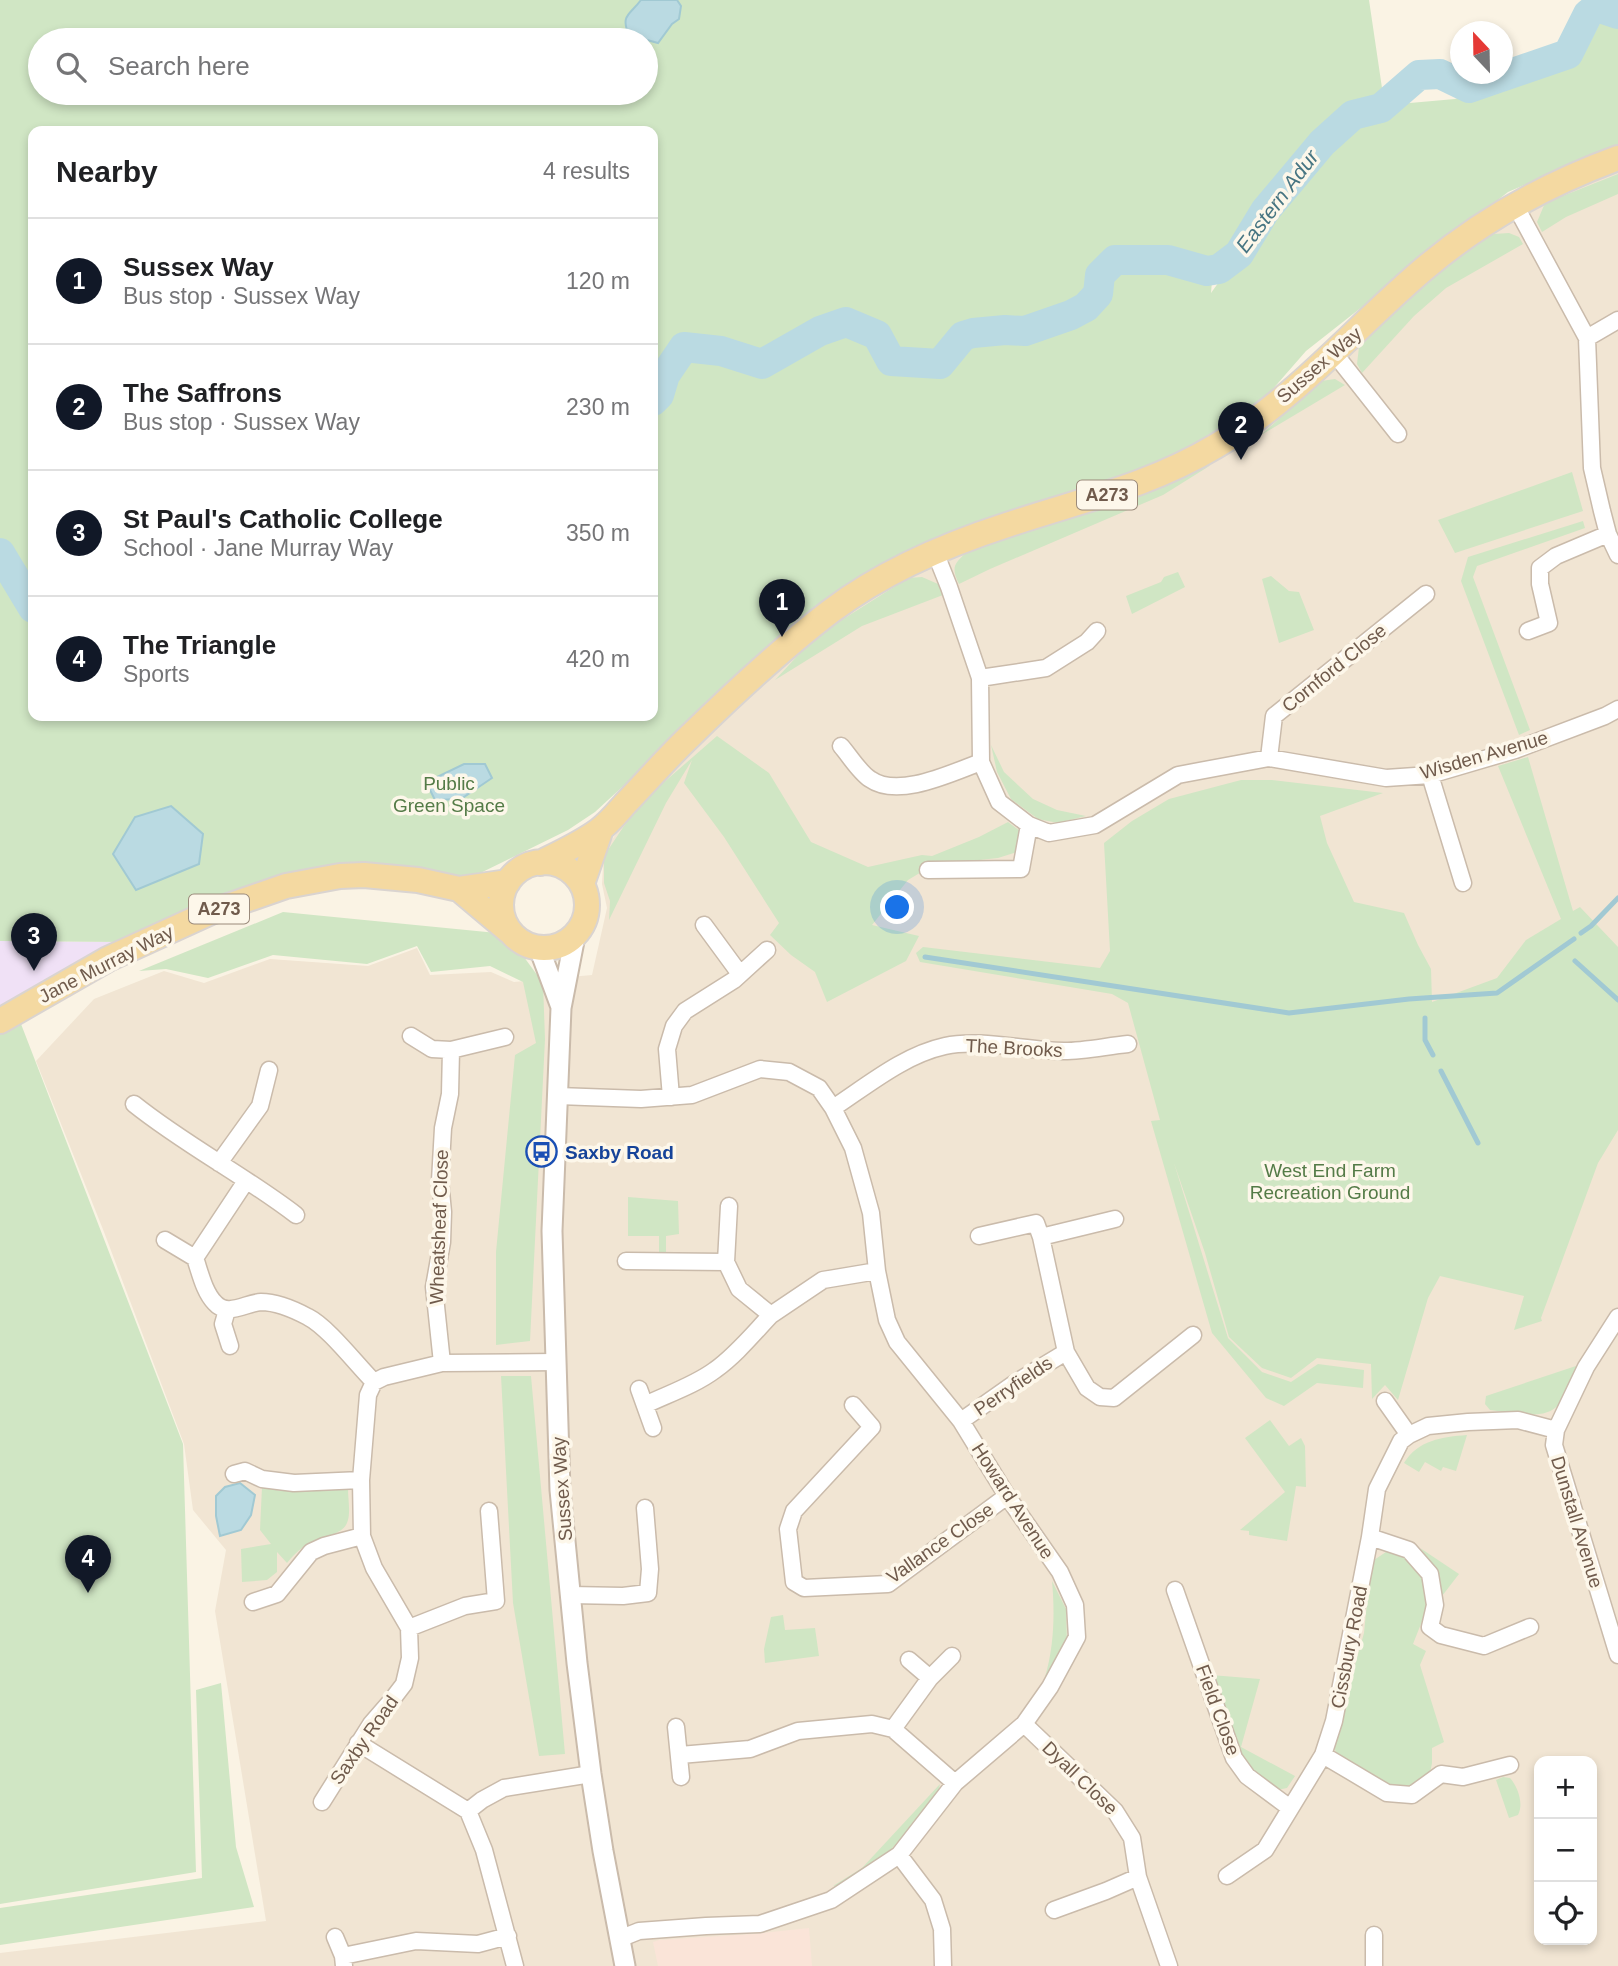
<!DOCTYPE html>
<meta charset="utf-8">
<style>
body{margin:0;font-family:Arial,sans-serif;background:#f6f6f6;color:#202124}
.controls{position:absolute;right:21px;bottom:21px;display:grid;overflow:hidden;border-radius:14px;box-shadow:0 4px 10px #0003}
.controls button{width:63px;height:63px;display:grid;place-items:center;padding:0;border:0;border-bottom:2px solid #e0e0e0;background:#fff;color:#202124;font:35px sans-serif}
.compass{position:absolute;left:1450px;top:21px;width:63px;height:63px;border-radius:50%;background:#fff;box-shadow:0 4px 10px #0003;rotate:338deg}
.you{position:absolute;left:898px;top:908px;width:24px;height:24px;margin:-18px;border:5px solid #fff;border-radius:50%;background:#1a73e8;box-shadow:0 0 0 10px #1a73e833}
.badge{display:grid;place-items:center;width:46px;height:46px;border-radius:50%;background:#111827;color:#fff;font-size:23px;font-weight:700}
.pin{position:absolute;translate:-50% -58px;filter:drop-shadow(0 2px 4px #0008)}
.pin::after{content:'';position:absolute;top:37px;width:24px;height:21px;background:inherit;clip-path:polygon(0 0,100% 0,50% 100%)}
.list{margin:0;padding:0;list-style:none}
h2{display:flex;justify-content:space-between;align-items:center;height:91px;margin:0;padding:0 28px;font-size:30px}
h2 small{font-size:23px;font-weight:400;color:#757577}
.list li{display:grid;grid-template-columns:46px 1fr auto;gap:21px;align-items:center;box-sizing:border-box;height:126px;padding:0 28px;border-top:2px solid #e0e0e0}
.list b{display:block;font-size:26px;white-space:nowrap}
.list p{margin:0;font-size:23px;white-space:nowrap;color:#757577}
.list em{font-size:23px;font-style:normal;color:#757577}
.icon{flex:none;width:38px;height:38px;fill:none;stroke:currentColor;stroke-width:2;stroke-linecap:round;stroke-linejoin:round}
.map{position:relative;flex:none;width:1618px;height:1966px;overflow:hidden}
.search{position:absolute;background:#fff;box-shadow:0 4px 10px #0003;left:28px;top:28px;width:630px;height:77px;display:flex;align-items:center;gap:18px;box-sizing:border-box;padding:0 24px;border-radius:38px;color:#757577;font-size:26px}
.panel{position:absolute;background:#fff;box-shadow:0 4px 10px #0003;left:28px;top:126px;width:630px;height:595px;border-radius:14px}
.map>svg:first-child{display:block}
</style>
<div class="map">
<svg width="1618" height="1966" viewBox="0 0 1618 1966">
<rect width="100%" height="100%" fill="#faf3e4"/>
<path fill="#f1e5d3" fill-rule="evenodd" d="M1618,165v1801h-1618v-13l266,-32 -51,-310 11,-61 -33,-40 -9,-66 -80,-212 -68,-171 58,-62 70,-28 40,12 66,-24 98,7 49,-18 13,27 61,-3 23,10 78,-7 15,-67 -5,-24 2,-34 39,-52 72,-72 99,-91 72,-49 79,-37 189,-63 334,-258zM1539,1761h53v179h-53z"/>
<path fill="#fae4d8" d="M809,1928l3,38h-154l-5,-24 6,-2 94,-6z"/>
<path fill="#f0e1f6" d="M0,941l123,1 -112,58 -11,9z"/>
<path fill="#d0e6c4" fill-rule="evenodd" d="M0,0h1369l13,88 -28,33 22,-15 79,-7 68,-24 63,-25 16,-31 16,-4v130l-110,47 -202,159 -67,77 -427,184 -217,200 -27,18 -108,53 -116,-9 -221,68 -123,-1zM40,40h606v53h-606zM33,131h620v585h-620zM1281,203l-5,8 -37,43 -28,39 1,-12z
M1618,174v20l-52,23 -24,15 -5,-10 8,-19z
M1509,233l10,4 4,7 -77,44 -32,28 -52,57 -5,-9 2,-17 51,-51 69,-54 15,-8z
M1335,379l10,6 -84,50 60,-54z
M1211,465l-48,30 -173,74 -31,15c-9,-18 -4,-21 10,-34l184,-59z
M1572,472l11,39 -128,42 -17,-33z
M1583,521l2,7 -108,38 -4,11 57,153 -11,5 -58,-154 7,-24z
M1178,572l7,15 -53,27 -6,-18 35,-14 3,-5z
M1271,576l18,15 10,1 15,38 -35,13 -17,-64z
M922,577l16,7 5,11 -81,31 -87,54 40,-43 93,-59z
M717,736l52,37 42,69 57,25 54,-12 10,1 47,-19 29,-15 12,9 1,9 -4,12 -19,6 -65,7 -25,15 -36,45 47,11 -13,25 -79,41 -12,-30 -24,-17 -21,-20 9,-12 -55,-86 -40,-54 8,-23 -26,43 -57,117 1,-19 -6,-18v-27l20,-30 23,-29z
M991,745l13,27 29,27 24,11 29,6 -28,7 -20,-4 -27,-20 -14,-27z
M1528,757l45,154 7,-4 38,40v183l-20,33 -57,155 1,3 -28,9 10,-34 -84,-20 -12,22 -30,102 -13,-15 -13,14 -1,-35 -54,-6 -26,20 -29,-10 -33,-31 -24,-84 -31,-90 54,175 34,34 29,10 27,-18 46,6 -1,18 -46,-5 -33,23 -18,-8 -54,-65 -61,-212 9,-1 -32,-117 -16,-9 -192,-32 -4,-9 7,-6 177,21 10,-17 -6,-108 28,-22 37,-22 72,-19h31l111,13 -63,23 7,27 27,59 50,11 14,32 13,24 1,33 65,-24 29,-38 35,-21 -63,-153z
M283,912l224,22 36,49 2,56 -15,302 -34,4v-93l19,-197 21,-12 -13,-61 -33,-16 -59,6 -14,-26 -50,18 -94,-9 -65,23 -42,-9 -27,2z
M16,1011l167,433 13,428 -196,32v-880z
M628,1197l50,4 1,33 -13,2v24h-7v-24h-31z
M1579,1365c-7,13 -12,28 -20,39 -13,18 -50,8 -69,6l-5,-6 1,-8z
M501,1376h30l34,378 -26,2 -26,-153z
M1270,1420l19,26 12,-8 4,8 1,41 -10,-1 -9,55 -38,-6v-4l-9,-1 45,-38 -40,-54z
M1467,1435l-11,36 -13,-4 -2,4 -16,-9 -6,10 -15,-9c14,-23 38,-26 63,-28z
M262,1487l19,4 67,-2c0,10 3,25 -1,34 -5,12 -24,13 -34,18 -10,5 -19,13 -26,22l-10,-11v20l-10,8 -25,2 -1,-33 30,-5 -11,-14z
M1420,1548l39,26 -17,22 -6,-27z
M1386,1552l19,4 19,25 4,25 -15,38 13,7 -6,14 24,77 -12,6v15l-2,10 -13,11 -11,3 -18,-1 -46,-25 -7,-11 -1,-11 30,-106 7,-71z
M1052,1581l14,28 1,34 -22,34c9,-30 10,-64 7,-96z
M783,1615l2,15 30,-2 4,28 -54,7 -1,-14 7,-32z
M1211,1675l49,4 -19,68 54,29 -8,12 -10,2 -20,-13 -20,-28z
M221,1683l15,164 18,60 -254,38v-37l202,-30 -6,-188z
M1503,1777l7,1c8,9 14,26 8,37l-9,3 -13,-38z
M940,1784l-3,14 -51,57 -47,30 -6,1 29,-18z"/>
<path fill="#badae2" stroke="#a1c9d3" stroke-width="2" d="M641,0h36l4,6 -2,13 -7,5 -14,19 -29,-8c-9,-20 1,-20 12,-35z
M464,764h21l7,14 -31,21 -26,1 -5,-10 7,-13z
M171,806l32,28 -4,30 -63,26 -23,-36 22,-37z
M240,1483l15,12 -4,20 -10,15 -21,6 -4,-20v-20l9,-9z"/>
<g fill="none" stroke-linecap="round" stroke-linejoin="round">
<path stroke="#a1c9d3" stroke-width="5" d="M1581,933l10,-7 27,-28
M925,957l364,56 120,-14 88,-6 77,-54
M1575,961l43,39
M1425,1018v22l8,15
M1441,1071l37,72"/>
<path stroke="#badae2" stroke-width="30" d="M653,401l6,-6 6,-20 19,-28 37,4 41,13 58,-33 26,-9 31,13 14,26 49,3 23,-28 10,-3 32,-3 20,1 46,-16 15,-8 12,-13 2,-19 15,-15h53l39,11 12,-2 20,-15 26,-43 57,-68 31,-28 28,-7 38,-33 21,-1 29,14 99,-34 20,-40 9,-7 21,7
M0,553l33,55"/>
<defs>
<path id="minor" d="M1515,205l72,133 5,130 10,43 6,23 10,21
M1587,338l31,-18
M1334,353l64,81
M935,552l14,35 31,91 1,84 18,40 30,23 20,8 46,-8 83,-50 91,-17 117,20 44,-3 85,-25 90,-34 13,-7
M1528,631l21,-8 -9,-39v-16l16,-12 52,-22
M980,678l66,-10 41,-26 10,-11
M841,746c8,9 19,27 29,33 28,20 81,-6 111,-17
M1269,758l5,-42 152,-122
M1430,775l33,108
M928,870l93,-1 8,-44
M704,925l36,49
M411,1036l21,13 19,1 54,-13
M558,1096l83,3 51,-4 68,-26 29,3 30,16 14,20 20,40 18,65 6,58 10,49 10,22 64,79 46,75 53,76 15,33 2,32 -27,50 -26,37 -69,59 -56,72 -68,45 -71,24 -54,2 -67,5 -20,8
M671,1097l-4,-48 7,-23 11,-15 49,-31 33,-30
M134,1104c51,41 110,71 162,111
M833,1108c35,-23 71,-53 112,-62 35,-8 82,5 119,5 21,0 43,-5 64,-7
M219,1163l41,-57 9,-36
M246,1181l-51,77c5,14 9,34 20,45 12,14 31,0 46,-1 15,0 34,8 47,15 20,10 49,48 66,65
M979,1236l57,-13 5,14 74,-18
M1041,1237l25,115 21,36 13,9 14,1 79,-63
M165,1240l30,18
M626,1261l100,1 13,27 32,26 52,-35 54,-9
M726,1262l3,-56
M227,1310l-4,14 7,22
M1618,1317l-32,50 -30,63 -2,15 64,210
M442,1363l-8,-76 8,-45 1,-30 -3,-31 3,-53 7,-34 1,-44
M639,1389l14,39
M1385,1401l24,34
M645,1405c23,-11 50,-20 70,-35 21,-15 38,-36 56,-55
M853,1405l19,22 -78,84 -6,18 6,53 10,6 84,-4 119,-88
M961,1421l54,-38 51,-31
M234,1474l11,-3 17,8 32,4 67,-3
M1370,1537l39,13 21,24 5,31 -5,22 11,8 43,11 46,-19
M1175,1590l59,168 13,18 43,32
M570,1595l53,1 25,-3 2,-24 -5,-61
M253,1602l24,-8 34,-42 13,-6 38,-10
M409,1628l56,-22 31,-5 -7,-90
M909,1660l21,18
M1024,1724l91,87 17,27 6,39 31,89
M676,1727l5,50
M893,1729l37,-51 22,-22
M358,1743l110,68 16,39 31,116
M680,1755l70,-6 48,-18 74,-7 21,5 62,54
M1323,1755l64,38 25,2 29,-21 22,3 47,-12
M322,1802l49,-78 20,-23 13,-17 6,-26 -1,-30 -35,-60 -12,-32 -1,-56 7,-85 6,-13 10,-5 58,-14 114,-1
M468,1811l14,-11 22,-12 87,-14
M899,1855l34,45 9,29 1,37
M1227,1876l38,-26 58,-95 11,-34 36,-184 7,-48 24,-48 8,-6 19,-9 40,-4 50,-2 38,10
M1054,1910l52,-19 32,-14
M1374,1935v31
M335,1937l8,19
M344,1966l-1,-10 73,-15 62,3 30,-8"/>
<path id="tertiary" d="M575,936l-14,72 -9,223 8,259 17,173 14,111 12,77 22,115
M539,948l22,59"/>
<path id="primary" d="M501 905a43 43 0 1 1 86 0a43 43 0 1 1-86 0Z
M540,863c20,-10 40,-19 58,-32 10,-7 19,-18 27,-27 21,-22 42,-46 64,-67 45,-44 92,-88 142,-126 53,-40 114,-66 176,-86 74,-25 140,-38 209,-79 80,-47 139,-119 209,-178 58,-49 122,-84 193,-110
M582,884l19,-55
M459,889l50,42
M0,1021l108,-62 103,-47 75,-26 54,-10 24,-1 54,5 41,9 49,-7"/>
</defs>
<use href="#minor" stroke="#cabbab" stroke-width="19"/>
<use href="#tertiary" stroke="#cabbab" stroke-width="23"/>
<use href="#primary" stroke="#dad4d0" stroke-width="28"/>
<use href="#minor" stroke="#fff" stroke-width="16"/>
<use href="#tertiary" stroke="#fff" stroke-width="19"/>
<use href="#primary" stroke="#f4d9a1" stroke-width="24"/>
</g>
<defs>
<symbol id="bus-ring" viewBox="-11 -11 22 22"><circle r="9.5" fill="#fdf7ea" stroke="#1a4fb4" stroke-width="1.5"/><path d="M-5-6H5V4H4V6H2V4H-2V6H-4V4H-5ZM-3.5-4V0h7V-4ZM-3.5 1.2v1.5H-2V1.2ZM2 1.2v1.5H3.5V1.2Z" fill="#1a4fb4"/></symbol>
</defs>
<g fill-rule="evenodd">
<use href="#bus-ring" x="524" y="1134" width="35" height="35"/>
</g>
<g text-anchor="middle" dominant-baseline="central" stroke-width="7" stroke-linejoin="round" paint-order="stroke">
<g fill="#fdf7ea" stroke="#9a8a7b" stroke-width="2">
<rect x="1077" y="480.5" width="60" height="29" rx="5"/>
<rect x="189" y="894.5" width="60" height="29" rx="5"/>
</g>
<g font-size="18" font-weight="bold" fill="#705b4c">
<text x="1107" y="495">A273</text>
<text x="219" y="909">A273</text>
</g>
<g font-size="19" fill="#705b4c" stroke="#fdf7ea">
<text transform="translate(1319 365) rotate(-41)">Sussex Way</text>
<text transform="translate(1334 668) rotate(-39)">Cornford Close</text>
<text transform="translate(1484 755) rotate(-16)">Wisden Avenue</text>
<text transform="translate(106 964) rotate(-27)">Jane Murray Way</text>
<text transform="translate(1014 1048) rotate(3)">The Brooks</text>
<text transform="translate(439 1227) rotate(-88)">Wheatsheaf Close</text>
<text transform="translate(1013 1386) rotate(-34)">Perryfields</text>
<text transform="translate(562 1489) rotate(-94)">Sussex Way</text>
<text transform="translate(1013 1501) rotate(57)">Howard Avenue</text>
<text transform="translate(1577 1522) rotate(73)">Dunstall Avenue</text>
<text transform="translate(940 1543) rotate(-35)">Vallance Close</text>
<text transform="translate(1349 1647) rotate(-79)">Cissbury Road</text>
<text transform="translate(1218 1710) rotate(70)">Field Close</text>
<text transform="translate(364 1740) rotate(-55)">Saxby Road</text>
<text transform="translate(1080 1778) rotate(44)">Dyall Close</text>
</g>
<g font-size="19" fill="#547b47" stroke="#fdf7ea">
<text x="449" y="783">Public<tspan x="449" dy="22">Green Space</tspan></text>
<text x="1330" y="1170">West End Farm<tspan x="1330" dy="22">Recreation Ground</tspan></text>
</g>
<g font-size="19" font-weight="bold" fill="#164399" stroke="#fdf7ea" text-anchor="start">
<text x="565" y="1152">Saxby Road</text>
</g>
<g font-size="21" font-style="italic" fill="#477582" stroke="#fdf7ea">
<text transform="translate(1277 201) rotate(-53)">Eastern Adur</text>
</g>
</g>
</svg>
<div class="controls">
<button>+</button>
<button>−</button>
<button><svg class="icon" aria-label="locate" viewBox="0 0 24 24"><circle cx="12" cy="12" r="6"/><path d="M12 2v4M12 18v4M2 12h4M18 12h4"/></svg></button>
</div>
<svg class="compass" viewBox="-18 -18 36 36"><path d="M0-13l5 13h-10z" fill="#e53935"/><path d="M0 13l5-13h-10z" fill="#757577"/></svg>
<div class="you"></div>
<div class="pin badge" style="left:782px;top:637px">1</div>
<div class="pin badge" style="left:1241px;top:460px">2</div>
<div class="pin badge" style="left:34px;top:971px">3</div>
<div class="pin badge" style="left:88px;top:1593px">4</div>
<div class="search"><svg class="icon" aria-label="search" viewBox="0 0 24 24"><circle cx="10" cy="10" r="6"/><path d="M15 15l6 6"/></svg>Search here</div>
<section class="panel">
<h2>Nearby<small>4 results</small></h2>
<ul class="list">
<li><span class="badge">1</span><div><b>Sussex Way</b><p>Bus stop · Sussex Way</p></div><em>120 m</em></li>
<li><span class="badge">2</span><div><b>The Saffrons</b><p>Bus stop · Sussex Way</p></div><em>230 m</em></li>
<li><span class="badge">3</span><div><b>St Paul's Catholic College</b><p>School · Jane Murray Way</p></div><em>350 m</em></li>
<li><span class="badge">4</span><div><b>The Triangle</b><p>Sports</p></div><em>420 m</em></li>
</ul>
</section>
</div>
